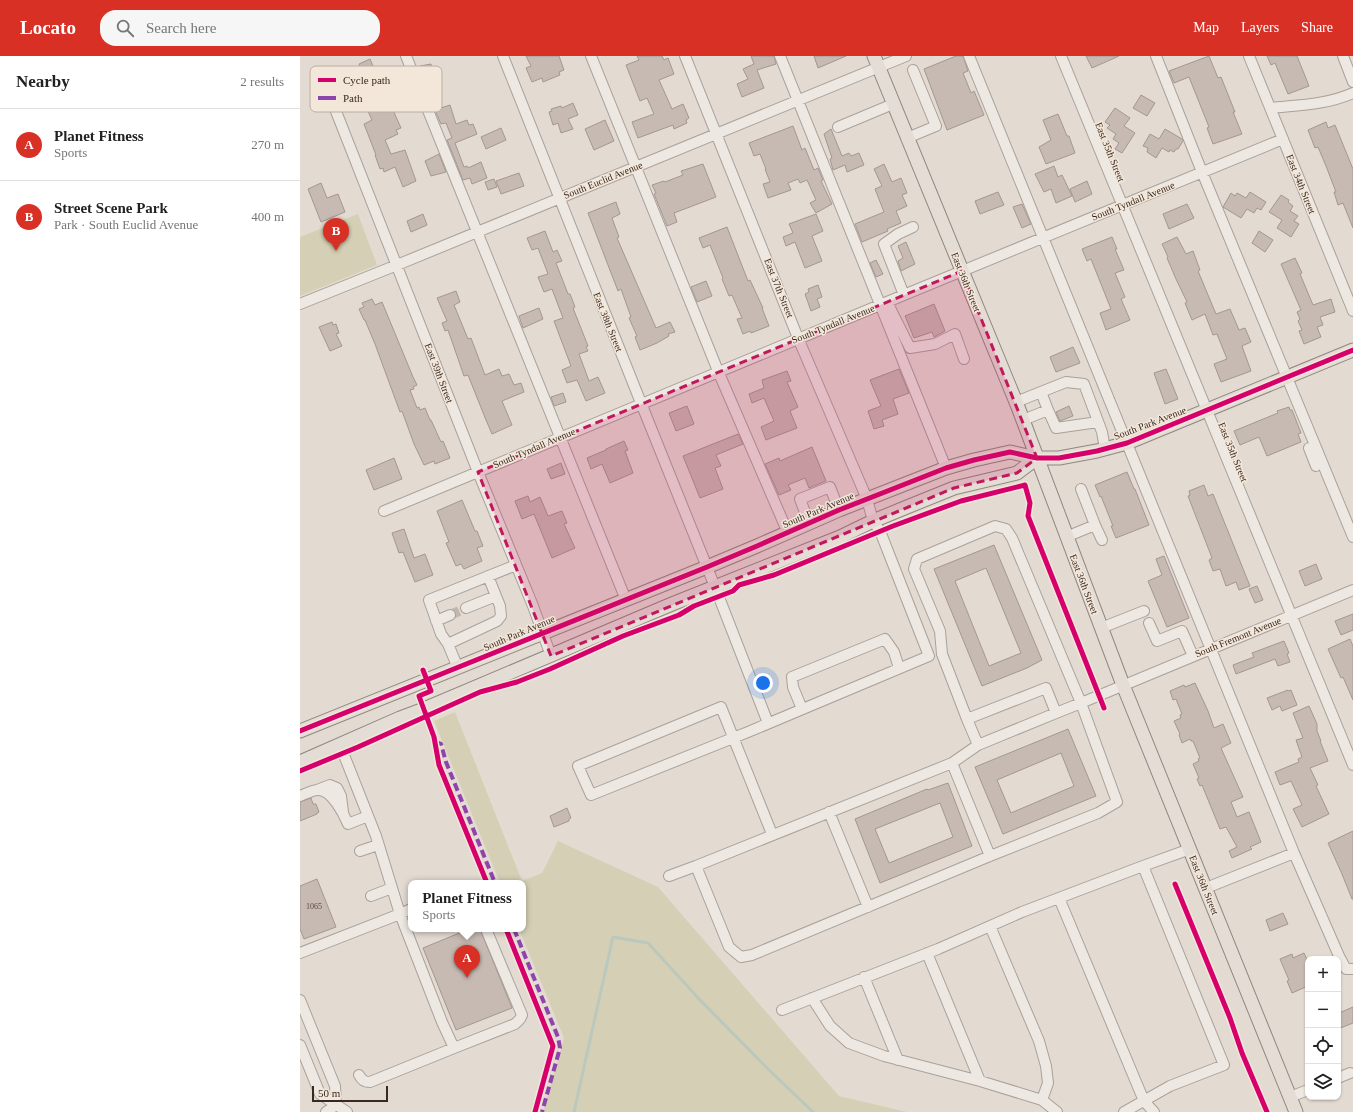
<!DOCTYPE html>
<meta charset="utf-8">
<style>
body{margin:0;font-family:Georgia,serif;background:#f6f6f6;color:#222}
.controls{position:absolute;right:12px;bottom:12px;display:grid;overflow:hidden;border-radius:8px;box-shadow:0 1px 3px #0004}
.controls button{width:36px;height:36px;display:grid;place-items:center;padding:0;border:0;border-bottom:1px solid #e0e0e0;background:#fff;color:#222;font:20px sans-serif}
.scale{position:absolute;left:12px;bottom:10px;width:76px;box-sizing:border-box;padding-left:4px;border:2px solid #392922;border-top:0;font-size:11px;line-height:14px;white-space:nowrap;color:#392922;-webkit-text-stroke:3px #f3e7d9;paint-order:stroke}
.you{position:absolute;left:463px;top:627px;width:14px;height:14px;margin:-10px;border:3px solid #fff;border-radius:50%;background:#1a73e8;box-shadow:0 0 0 6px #1a73e833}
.badge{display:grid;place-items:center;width:26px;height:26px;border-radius:50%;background:#d93025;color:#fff;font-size:13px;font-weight:700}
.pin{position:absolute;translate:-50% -33px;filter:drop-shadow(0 1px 2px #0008)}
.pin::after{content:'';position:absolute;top:21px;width:14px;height:12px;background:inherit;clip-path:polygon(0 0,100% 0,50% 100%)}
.popup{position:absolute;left:108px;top:824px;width:118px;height:52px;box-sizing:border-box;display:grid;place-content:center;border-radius:8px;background:#fff;filter:drop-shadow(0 1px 3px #0005);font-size:13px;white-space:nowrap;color:#767676}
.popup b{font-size:15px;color:#222}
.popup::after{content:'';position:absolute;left:50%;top:100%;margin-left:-8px;border:8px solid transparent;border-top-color:#fff}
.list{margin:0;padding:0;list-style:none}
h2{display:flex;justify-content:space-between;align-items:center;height:52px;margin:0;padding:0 16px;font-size:17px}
h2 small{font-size:13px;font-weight:400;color:#767676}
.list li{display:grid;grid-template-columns:26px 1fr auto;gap:12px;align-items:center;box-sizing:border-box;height:72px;padding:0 16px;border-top:1px solid #e0e0e0}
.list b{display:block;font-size:15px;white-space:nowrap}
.list p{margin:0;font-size:13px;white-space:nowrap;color:#767676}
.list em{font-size:13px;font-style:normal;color:#767676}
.icon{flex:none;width:22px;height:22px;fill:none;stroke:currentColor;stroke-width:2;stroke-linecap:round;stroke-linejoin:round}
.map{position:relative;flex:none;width:1053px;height:1056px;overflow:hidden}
header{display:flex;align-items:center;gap:24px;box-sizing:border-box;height:56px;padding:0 20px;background:#d93025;color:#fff}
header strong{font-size:19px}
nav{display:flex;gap:22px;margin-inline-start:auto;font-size:14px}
.search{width:280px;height:36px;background:#f6f6f6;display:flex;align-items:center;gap:10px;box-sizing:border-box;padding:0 14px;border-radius:16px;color:#767676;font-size:15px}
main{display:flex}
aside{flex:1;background:#fff}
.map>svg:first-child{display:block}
</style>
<header>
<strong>Locato</strong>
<div class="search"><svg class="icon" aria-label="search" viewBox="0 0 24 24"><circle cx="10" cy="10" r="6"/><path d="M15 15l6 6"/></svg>Search here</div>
<nav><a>Map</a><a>Layers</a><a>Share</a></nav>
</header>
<main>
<aside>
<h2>Nearby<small>2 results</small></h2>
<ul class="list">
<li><span class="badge">A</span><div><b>Planet Fitness</b><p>Sports</p></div><em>270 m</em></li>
<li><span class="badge">B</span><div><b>Street Scene Park</b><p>Park · South Euclid Avenue</p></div><em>400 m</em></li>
</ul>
</aside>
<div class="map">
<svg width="1053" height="1056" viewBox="0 0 1053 1056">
<rect width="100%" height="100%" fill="#e3dbd2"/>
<path fill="#d5d0b5" d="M58,158l19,51 -77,31v-59z
M155,656l67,169 20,-8 16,-32 100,46 181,209 68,16h-364l21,-74 -45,-109h4v-46h-23l-66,-162z"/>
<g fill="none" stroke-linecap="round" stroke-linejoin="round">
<path stroke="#bbc8be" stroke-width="3" d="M274,1056l39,-175 35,6 53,58 64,65 48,46"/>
</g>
<path fill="#c7bab3" stroke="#a49791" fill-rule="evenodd" d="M226,0h33l5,14 -5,2 1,3 -17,7 -1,-4 -10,4 -6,-14 5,-2z
M337,0h25l2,4 4,-2 6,16 -15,6 13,29 11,-5 6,14 -3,2 1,3 -13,6 -1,-4 -35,13 -6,-16 22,-8 -7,-16 -7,3 -14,-36 13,-5z
M451,0h23l2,8 -19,6 7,18 -22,9 -5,-13 11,-5 -5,-10 11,-5z
M514,0h32l-28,12z
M656,0h7l5,15 -5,2 8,20 3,-2 10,24 -37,15 -23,-61z
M786,0h33l-27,12z
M909,0l9,22 3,-1 14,35h-2l9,22 -29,10 -6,-16 2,-1 -20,-50 -15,6 -5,-12z
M967,0h30l12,30 -21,8 -13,-31 -4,2z
M70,3l6,14 -10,4 11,26 14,-6 4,10 -3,1 9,20 -5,2 2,4 -13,6 6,14 14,-4 11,31 -13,6 -8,-20 -11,5 -1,-4 -3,1 -5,-14h1l-12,-31 8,-4 -7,-15 -9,4 -8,-19 8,-3 -7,-16 11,-5 -1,-2z
M131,8l2,11 -10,2 -3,-11z
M128,28l7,18 -3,2 -7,-19z
M841,39l14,8 -8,13 -14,-8z
M273,47l5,12 -10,4 5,10 -12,4 -3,-10 -5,2 -4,-13 3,-1 -1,-2 10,-3 1,2z
M150,49l6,19 11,-4 2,5 4,-1 4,10 -22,9 9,24 3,-1 1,2 13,-6 6,16 -15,6 -2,-6 -7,2 -16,-40 5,-2 -6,-15 -5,1 -6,-14z
M815,52l15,10 -6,8 11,7 -13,20 -7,-4 4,-6 -6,-4 3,-5 -9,-6 3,-3 -5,-3z
M758,58l9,22h2l6,17 -29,11 -7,-17 12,-7 -8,-20z
M305,64l9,21 -20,9 -9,-21z
M1026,66l2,6 7,-3 18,44v59l-10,-25 -5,2 -4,-13h2l-10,-26 -8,-19 -3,1 -7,-18z
M493,70l9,24 3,-2 9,22 4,-2 5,12 -2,1 11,23 -16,9 -6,-10 6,-3 -9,-20 -7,3 -2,-4 -10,4 3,7 -23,8 -5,-14 7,-2 -5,-13h1l-6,-15 -6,2 -5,-13z
M201,72l5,12 -20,9 -5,-12z
M531,73l11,27 7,-3 2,3 8,-3 5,12 -17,7 -2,-7 -12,5 -3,-11 2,-1 -8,-24z
M865,73l17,10 1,2 -5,8h-2l-2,3 -4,-2 -1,2 -7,-4 -6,10 -9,-6 1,-4 -5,-2 7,-12 9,5z
M139,98l7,18 -15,4 -6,-15z
M403,108l13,33 -42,16 3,9 -10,4 -13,-32 2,-1 -4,-8 12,-4 1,1 18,-7 -2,-4z
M584,108l8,18 9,-4 6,15 -5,2 5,11 -11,5 5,12 -14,6 1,2 -26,11 -7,-18 29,-12 -9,-23 7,-3 -8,-17z
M754,110l4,11 4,-2 10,21 -16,7 -5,-14 -7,3 -9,-18z
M219,117l5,13 -23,8 -5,-13z
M194,123l3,8 -9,3 -3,-8z
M787,125l5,13 -17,8 -5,-13z
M21,127l6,15 11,-4 7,18 -24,10 -13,-33z
M698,136l6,13 -24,9 -5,-13z
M950,136l16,10 -5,8 -4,-2 -3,5 -7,-4 -6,9 -18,-11 8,-14 4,3 2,-3 9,5z
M981,139l8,5 -1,2 5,4 -3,5 8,5 -4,5 5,3 -8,13 -14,-9 5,-8 -13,-8z
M316,146l4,12 -8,4 7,19 -2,1 39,90 14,-6 5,10 -7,2 1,2 -12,7 -17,7 -5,-13 2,-1 -8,-18 2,-1 -10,-28 -3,2 -30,-78z
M722,148l9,20 -9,4 -9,-21z
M887,148l7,14 -25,11 -6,-15z
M123,158l4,11 -16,7 -4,-11z
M516,158l7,17 -11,5 10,25 -17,7 -10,-26 -9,4 -3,-9 10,-4 -4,-9z
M427,171l21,54 2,-1 13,28h-1l7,18 -18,7 -1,-2 -7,3 -6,-15 5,-1 -10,-23 -3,1 -7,-17 1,-1 -13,-33 -7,3 -4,-10z
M245,175l8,21 4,-2 5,11 -6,2 12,31h2l5,13 -2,1 15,38 -2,1 2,4 -9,3 10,27 9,-4 7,16 -19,8 -9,-21 -10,3 -5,-13 9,-4 -17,-45 9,-3 -11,-29 -8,3 -6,-15 10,-3 -10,-26 -6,2 -5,-12z
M959,175l14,9 -8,12 -13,-9z
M812,181l5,12h-2l9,21 -9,3 10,24 -4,2 9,21 -24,10 -6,-17 11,-4 -20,-50 -4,2 -5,-12z
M877,181l9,17 7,-3 7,19 -2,1 18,43 14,-5 9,21 6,-2 6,14 -9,4 9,25 -30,11 -7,-18 13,-5 -10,-25 -4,1 -8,-21 -13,6 -7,-17 2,-1 -11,-23 -9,-21 1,-1 -6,-13z
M606,186l9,22 -14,7 -3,-10 5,-3 -5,-12z
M995,202l7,15 -2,1 13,31 18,-6 4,13 -15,5 3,8 -6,2 4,10 -17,7 -5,-13 3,-1 -4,-9 2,-2 -3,-7 4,-2 -20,-46z
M576,204l7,14 -7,3 -6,-14z
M406,225l6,15 -15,6 -6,-15z
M518,229l4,12 -5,2 3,8 -9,4 -6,-17 4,-2 -1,-3z
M156,235l4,11 -6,3 14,34 3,-1 14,37 14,-6 3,7 7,-2 5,11 7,-2 3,9 -22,9 10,24 -20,9 -6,-14 -18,-45 -4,1 -16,-46 -3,1 -3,-8 5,-2 -10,-23z
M72,243l3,6 7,-3 31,75 4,8 -4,2 1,2 -4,1 7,18 2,-1 1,3 5,-2 5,12h1l10,22 2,-1 7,17 -15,6 -1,-3 -10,4 -10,-21 -12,-33 -2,1 -25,-68 -10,-24h-1l-5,-11 5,-2 -2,-4z
M634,248l11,27 -11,6 -2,-5 -18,6 -9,-22z
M239,252l4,11 -20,9 -4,-12z
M32,266l1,3 3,-1 3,9 -3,1 6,12 -12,5 -11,-24z
M773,291l7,16 -24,9 -6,-15z
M599,313l10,24 -16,6 5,15 -16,6 2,6 -10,3 -6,-18 13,-5 -11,-26z
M866,313l12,30 -13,5 -11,-31z
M487,315l4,10 -4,1 11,25 -8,4 7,17 -31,12 -5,-13 13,-6 -10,-23 -12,5 -3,-9 15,-6 -2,-8z
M263,337l3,9 -12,4 -3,-9z
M387,350l7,18 -18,7 -7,-18z
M769,350l4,10 -13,5 -4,-9z
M989,351l1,3h2l9,23 -3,1 3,8 -34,14 -8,-19 -19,8 -6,-14 44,-18 -1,-2z
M438,378l5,10 -27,11 5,11 -6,2 8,21 -23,9 -17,-42z
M324,385l4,9 -3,1 8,22 -23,10 -8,-19 -11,5 -4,-11 19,-8v-1z
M512,391l14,34 -17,7 -4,-10 -17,7 3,5 -12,5 -14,-31 14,-6 1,3z
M94,402l8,21 -28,11 -8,-20z
M261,407l4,11 -14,5 -4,-10z
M827,416l7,17h1l14,36 -33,13 -5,-12h2l-12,-30 -1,1 -5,-12z
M904,429l4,11 5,-2 37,92 -11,4 -3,-8 -10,4 -6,-17 -7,2 -4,-11 3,-2 -24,-62 2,-1 -1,-4z
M228,440l2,6 10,-5 8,19 14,-5 5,12 -3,1 11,24 -23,10 -18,-44 -12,5 -7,-18z
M162,444l13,31h2l6,15 -6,2 5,13 -18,8 -3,-5 -5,2 -10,-23 3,-1 -12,-31z
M104,473l10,29 11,-4 8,21 -18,7 -12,-30 -4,1 -7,-20z
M694,489l48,115 -15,8 -45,18 -48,-117zM686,512l35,85 -32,13 -34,-85z
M864,500l25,62 -22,9 -19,-46 14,-6 -6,-16z
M1016,508l6,15 -17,7 -6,-15z
M957,530l6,14 -8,3 -6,-14z
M1053,558v16l-12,5 -6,-14z
M1050,583l3,7v54l-10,-23 -2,1 -13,-29z
M984,585l5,12 -2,1 3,8 -12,4 -3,-7 -39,15 -3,-9 21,-8 -2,-4z
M895,627l13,28 6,17 9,-4 8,19 -10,5 22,49 -12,5 6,15 12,-5 12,30 -11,5 2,2 -20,9 -3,-7 8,-4 -11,-20 -6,2 -18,-44 -2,1 -3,-7 2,-1 -6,-14 6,-3 -1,-2 2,-1 -7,-17h-2l-1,-2 -8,4 -3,-8 1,-1 -6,-13 7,-3 -1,-3 2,-1 -6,-15 -3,1 -3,-9 14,-6 1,2z
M988,634v1l3,-1 6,15 -15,6 -2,-5 -8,4 -5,-12z
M1009,650l8,18v7l4,10h-1l8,20 -18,7 8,17 -2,1 13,28 -27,13 -9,-18 9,-4 -11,-24 -11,4 -5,-13 24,-10 -1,-3 4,-2 -6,-17 7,-2 -10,-25z
M768,673l28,67 -93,38 -28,-67zM761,697l13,33 -63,27 -14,-33z
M648,727l24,63 -92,37 -25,-64 72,-30 1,1zM640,747l13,34 -64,26 -14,-34z
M11,742l2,6h3l3,8 -2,1v1l-17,7v-19z
M267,752l4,10 -2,1v2l-15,6 -4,-11z
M1053,775v68h-1l-10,-25 -14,-31z
M17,823l19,48 -32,12 -4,-10v-43z
M983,857l5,11 -18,7 -4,-11z
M169,873h11l32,79 -56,22 -33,-82z
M1004,897l4,9v24l-16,7 -5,-12 2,-1 -9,-21 12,-5 1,4z
M1053,951v16l-15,6v-12l3,-1 -2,-3z"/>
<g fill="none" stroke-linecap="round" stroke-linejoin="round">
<path stroke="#c1b7af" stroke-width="10" stroke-dasharray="10 5" stroke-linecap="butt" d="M150,559l16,-7"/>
<defs>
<path id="minor" d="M106,0l220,544
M203,0l138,347 74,184 53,136
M291,0l127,315 70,162
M385,0l113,282 69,161 6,22 7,10 49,125 -181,76 -15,6 -142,57 -13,-29 143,-59 51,127
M480,0l166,412
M669,0l325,797 45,103 7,13h7
M761,0l292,709
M856,0l46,116 151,365
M949,0l104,255
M1043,0l10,26
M28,35l150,381 55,134 18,50
M970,52c29,-3 56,-3 83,-15
M538,71l55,-23
M607,82l29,-12 -23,-56
M604,239l-20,-51 14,-10 15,-7
M587,246l23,46 25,-4 20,-10 9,25
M0,248l97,-39 509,-209
M716,346l50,-20 18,2 18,48 3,17
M748,354l8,18 42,-6
M723,364l25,-10 -7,-18
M1009,392l7,18
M84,455c299,-125 599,-249 899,-372
M509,467l-9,-24 30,-12 9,23
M795,469l7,15
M766,481l29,-12 -14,-36
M166,552l30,-12
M136,565l14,-6
M849,567l8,18 25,-10 11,25
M801,572l43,-17
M148,588l49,-23 4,-5 -1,-10 -12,-30
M158,612l-10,-24 -7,-10 -12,-34 87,-35
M502,653l-9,-22 -1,-10 93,-38 9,13 5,16
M667,663l11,26 78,-32 -10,-25 -79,31 -25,-65 -2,-23 -26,-62 3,-10 78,-33 11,3 6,9 69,165 272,-113
M652,707l38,93
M17,734l13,-5 7,3 4,8 2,16
M0,740c6,-2 12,-6 18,-6 13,-1 26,24 30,34l20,-8
M529,756l39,95
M60,795l18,-6
M396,810l256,-103 26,-18
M369,820l27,-10 33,81 12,10 11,-2 238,-99 108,-43 19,-11 -36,-99 -25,10
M906,832l88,-35
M71,840l21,-8
M759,842l85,203 10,11
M111,853l-11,5 42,108 12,26 61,-24 5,-5 2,-4 -36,-86
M690,870l49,115 7,25 2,17 -6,17
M0,897l100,-39 -24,-78 -36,-91
M627,897l53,128
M564,921l34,83
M512,942l18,28 19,17 35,13 96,25 62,19 15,12
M0,944l35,86 1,19
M482,954l156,-61 84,-37 121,-46 47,-17
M0,989l20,49 27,18
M59,1019c3,5 5,7 11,7l84,-34
M1038,1022l12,-5
M990,1041l18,-7
M26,1056l10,-7
M824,1056l46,-26 54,-21 -81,-199"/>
<path id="major" d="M574,0l144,351 105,278 173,427
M0,675l407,-164 50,-21 82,-36 107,-42 28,-8 36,-8 27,6h22l38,-7 30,-8 226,-93
M0,706l100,-44 24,-9 248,-105 168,-67 33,-16 34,-14 47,-19 63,-15 20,-15"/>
</defs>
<use href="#minor" stroke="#a9a19a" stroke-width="12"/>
<use href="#major" stroke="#8f8781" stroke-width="15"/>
<use href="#minor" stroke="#ede8e2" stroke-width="10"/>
<use href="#major" stroke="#e4ddd5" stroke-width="13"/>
<path stroke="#8e44ad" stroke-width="4" stroke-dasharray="8 4" stroke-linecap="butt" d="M135,686l6,2 5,18 49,121
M214,873l44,108 2,11 -18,64"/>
<defs>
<path id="cycleway" d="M123,614l8,21 -12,5 15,41 5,28 48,118
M0,675l407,-164 50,-21 82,-36 107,-42 28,-8 36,-8 27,6h22l38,-7 30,-8 226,-93
M0,715l58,-24 122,-55 37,-10 33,-13 73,-33 56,-21 15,-9 39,-15 6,-6 35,-10 119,-49 68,-25 64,-16 5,18 -2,13 76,192
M875,828l55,134 12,35 25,59
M206,873l47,117 -18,66"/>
</defs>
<use href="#cycleway" stroke="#f3e7d9" stroke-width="8"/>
<use href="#cycleway" stroke="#d6006c" stroke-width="5"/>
</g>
<path fill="#c2185b" fill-opacity="0.2" stroke="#c2185b" stroke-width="3" stroke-dasharray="8 5" stroke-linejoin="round" d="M662,215l75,187 -20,15 -63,15 -403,168 -73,-184z"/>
<g text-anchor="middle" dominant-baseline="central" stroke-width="3" stroke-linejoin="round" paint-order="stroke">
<g font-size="8" fill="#5c4d46">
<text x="14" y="850">1065</text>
</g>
<g font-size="10" fill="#392922" stroke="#f3e7d9">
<text transform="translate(810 96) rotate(68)">East 35th Street</text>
<text transform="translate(303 124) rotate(-22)">South Euclid Avenue</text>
<text transform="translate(1001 128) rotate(68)">East 34th Street</text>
<text transform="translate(833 145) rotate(-22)">South Tyndall Avenue</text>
<text transform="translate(666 226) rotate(68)">East 36th Street</text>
<text transform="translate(479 232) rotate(68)">East 37th Street</text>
<text transform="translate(308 266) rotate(68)">East 38th Street</text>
<text transform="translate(533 268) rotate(-22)">South Tyndall Avenue</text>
<text transform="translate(139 317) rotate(69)">East 39th Street</text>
<text transform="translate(850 367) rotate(-21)">South Park Avenue</text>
<text transform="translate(234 392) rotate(-23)">South Tyndall Avenue</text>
<text transform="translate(933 396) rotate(68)">East 35th Street</text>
<text transform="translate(518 454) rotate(-23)">South Park Avenue</text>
<text transform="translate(784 528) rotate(69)">East 36th Street</text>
<text transform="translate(219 577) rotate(-23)">South Park Avenue</text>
<text transform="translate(938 581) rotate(-22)">South Fremont Avenue</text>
<text transform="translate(904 829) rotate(68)">East 36th Street</text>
</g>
</g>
<rect x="10" y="10" width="132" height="46" rx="6" fill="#f3e7d9" stroke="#bbaea2" stroke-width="1"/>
<rect x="18" y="22" width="18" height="4" fill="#d6006c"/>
<rect x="18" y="40" width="18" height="4" fill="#8e44ad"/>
<g font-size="11" fill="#392922">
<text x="43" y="28">Cycle path</text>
<text x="43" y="46">Path</text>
</g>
</svg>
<div class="controls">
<button>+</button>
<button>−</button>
<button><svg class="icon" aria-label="locate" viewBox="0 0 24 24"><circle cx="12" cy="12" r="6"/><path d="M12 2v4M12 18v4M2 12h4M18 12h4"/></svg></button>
<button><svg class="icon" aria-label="layers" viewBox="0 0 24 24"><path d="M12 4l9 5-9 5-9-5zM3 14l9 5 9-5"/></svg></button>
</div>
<div class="scale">50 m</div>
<div class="you"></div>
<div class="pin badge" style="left:167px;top:922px">A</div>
<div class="popup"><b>Planet Fitness</b>Sports</div>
<div class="pin badge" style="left:36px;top:195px">B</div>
</div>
</main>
